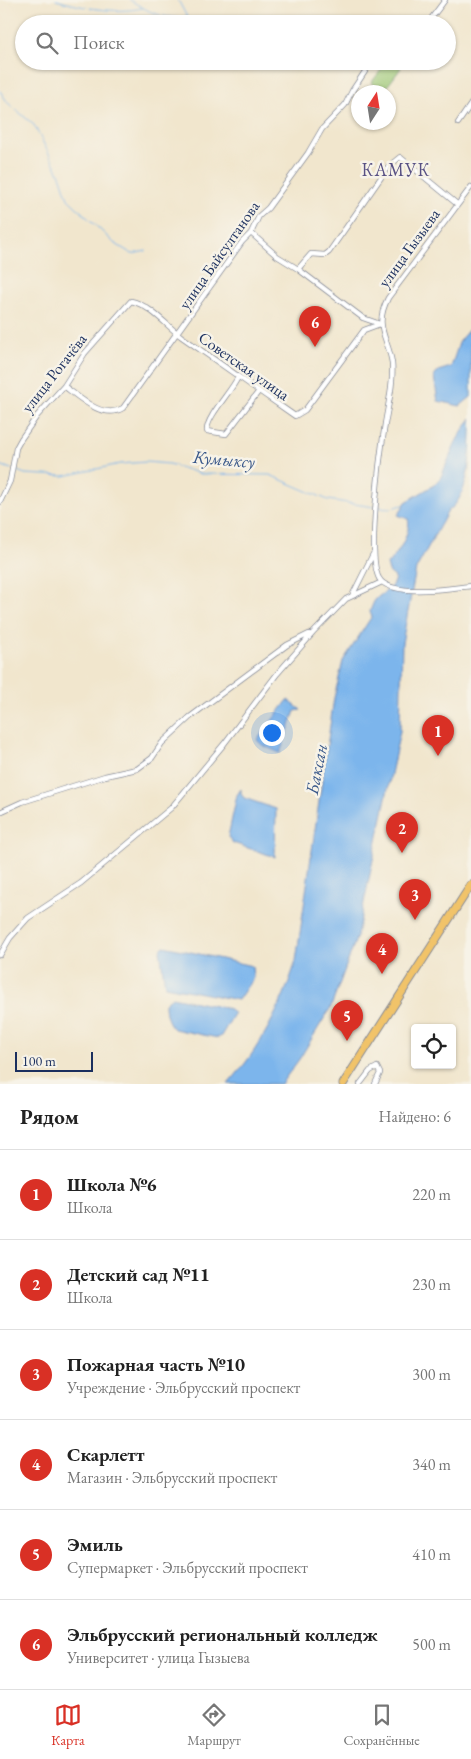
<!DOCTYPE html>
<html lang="ru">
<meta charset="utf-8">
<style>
body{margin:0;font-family:"EB Garamond",serif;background:#f2f2f2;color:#222}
.controls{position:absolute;right:15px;bottom:15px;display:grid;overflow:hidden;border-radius:5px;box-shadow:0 1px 4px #0004}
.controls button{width:45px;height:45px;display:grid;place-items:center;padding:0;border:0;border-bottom:1px solid #e0e0e0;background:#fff;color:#222;font:25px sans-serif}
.compass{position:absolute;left:351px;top:85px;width:45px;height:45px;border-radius:50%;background:#fff;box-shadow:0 1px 4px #0004;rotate:12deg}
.scale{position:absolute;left:15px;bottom:12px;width:78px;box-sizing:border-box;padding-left:5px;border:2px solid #1b2f5e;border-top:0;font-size:14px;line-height:18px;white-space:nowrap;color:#1b2f5e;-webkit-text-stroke:4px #f7f3e8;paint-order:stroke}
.you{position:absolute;left:271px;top:732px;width:18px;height:18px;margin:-12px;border:4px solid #fff;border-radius:50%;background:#1a73e8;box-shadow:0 0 0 8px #1a73e833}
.badge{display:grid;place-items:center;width:32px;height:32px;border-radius:50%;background:#d93025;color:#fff;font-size:16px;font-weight:700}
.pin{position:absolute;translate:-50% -41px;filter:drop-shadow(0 1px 2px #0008)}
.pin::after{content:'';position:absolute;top:26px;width:18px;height:15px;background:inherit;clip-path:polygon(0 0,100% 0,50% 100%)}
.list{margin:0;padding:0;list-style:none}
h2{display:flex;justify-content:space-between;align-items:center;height:65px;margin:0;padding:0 20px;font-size:21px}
h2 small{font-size:16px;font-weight:400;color:#767676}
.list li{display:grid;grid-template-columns:32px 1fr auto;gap:15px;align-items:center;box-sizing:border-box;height:90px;padding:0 20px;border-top:1px solid #e0e0e0}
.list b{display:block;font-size:19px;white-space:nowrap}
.list p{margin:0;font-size:16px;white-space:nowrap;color:#767676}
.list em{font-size:16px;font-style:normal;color:#767676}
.icon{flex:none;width:28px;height:28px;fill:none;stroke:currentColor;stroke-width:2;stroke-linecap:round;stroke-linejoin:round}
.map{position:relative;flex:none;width:471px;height:1084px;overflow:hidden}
.search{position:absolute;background:#fff;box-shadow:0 1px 4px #0004;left:15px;right:15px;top:15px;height:55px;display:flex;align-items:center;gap:12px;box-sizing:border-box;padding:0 18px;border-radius:28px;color:#767676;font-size:19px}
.sheet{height:605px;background:#fff}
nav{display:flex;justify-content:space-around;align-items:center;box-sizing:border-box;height:70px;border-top:1px solid #e0e0e0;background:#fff;font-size:14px;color:#767676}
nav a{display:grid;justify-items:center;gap:2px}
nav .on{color:#d93025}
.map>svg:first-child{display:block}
</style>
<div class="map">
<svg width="471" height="1084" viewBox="0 0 471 1084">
<rect width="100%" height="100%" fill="#f7f3e8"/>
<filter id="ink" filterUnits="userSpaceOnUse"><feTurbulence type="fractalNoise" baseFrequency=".02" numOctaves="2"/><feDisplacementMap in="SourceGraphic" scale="10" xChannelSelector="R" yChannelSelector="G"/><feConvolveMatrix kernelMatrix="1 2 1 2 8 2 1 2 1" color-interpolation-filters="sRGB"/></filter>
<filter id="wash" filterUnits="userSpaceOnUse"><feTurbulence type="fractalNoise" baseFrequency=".0096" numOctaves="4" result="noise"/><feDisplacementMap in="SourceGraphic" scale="20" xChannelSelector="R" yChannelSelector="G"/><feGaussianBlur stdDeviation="1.12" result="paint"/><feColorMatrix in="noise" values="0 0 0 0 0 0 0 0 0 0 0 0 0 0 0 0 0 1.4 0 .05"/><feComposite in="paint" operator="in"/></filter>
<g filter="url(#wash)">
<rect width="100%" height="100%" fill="#f1e6cd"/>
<path fill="#9cc875" stroke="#5c7c6a" d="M388,61h4l9,7 -18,24 -12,-9z"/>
<path fill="#7cb5ec" stroke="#4c72a5" d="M471,327v70l-11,9 -22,-5 -4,-24 4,-6 13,-4 9,-27z
M471,418c0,29 0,78 -23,93l-32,58 -14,74 -2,88 -43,205 -26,71 -31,51 -19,26h-53c32,-35 54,-78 68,-123l38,-263 9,-37 29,-45 -2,-5c2,-4 3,-9 6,-12 8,-8 17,-9 19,-22l-6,-5 -2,-8c10,-7 25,-34 21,-45l-10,-4 8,-13 28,-17 7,-8 16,-37z
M288,700l13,10 -6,1 -15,42 -18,-8 -5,-5z
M241,789v5l3,4 32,11 -1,48 -42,-14 -5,-6 9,-42z
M164,946l88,20 1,12 -15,22 -73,-14 -5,-36z
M172,997l58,12 4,5 -13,22 -3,2 -44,-9c-7,-7 -9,-16 -9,-26z"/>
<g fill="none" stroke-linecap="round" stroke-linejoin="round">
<path stroke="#7cb5ec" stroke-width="1" d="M56,0c29,8 57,14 87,8
M130,0c19,12 34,20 57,17l-9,-17
M0,91l8,12 26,22 26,50 8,24 46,44 18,11 14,-3
M0,465l11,4
M15,470l10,4 39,2 56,-12 26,-2 23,2 32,10 69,1 58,25 46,7
M378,507l13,1 12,-3"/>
</g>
</g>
<g filter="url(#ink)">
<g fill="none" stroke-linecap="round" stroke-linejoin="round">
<defs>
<path id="street" d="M427,24l18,-24
M458,123l13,-19
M471,187l-83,111c-15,29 0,39 4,65 2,20 -4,42 -7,61 -4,25 -20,142 -4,157 16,16 69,7 90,5
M251,233l26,23 21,13 65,49 17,6
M298,269l13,-15 14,1 4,-3 60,-86 11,-9 57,47
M238,377c-6,14 -32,40 -31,54l19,3 33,-43
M64,386c16,12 39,34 59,22l119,-166 9,-9 8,-17 9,-8 40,-55 14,-24 23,-24 7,-14 20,-30
M0,502l10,-21 6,-33 5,-9 16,-23 27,-30 21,-33 46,-52c19,4 36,25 51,36l113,79 10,-6 59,-80 16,-6
M352,596l21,-42
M0,812l22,-10 83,-26 32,-7 15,-11 10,-15 28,-26 97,-72 22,-11
M0,955l10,-17 18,-20 53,-35 90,-75 53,-64 53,-70 36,-41 33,-34 36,-17
M360,1084l10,-13 7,-4 3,6 -5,11"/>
<path id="primary" d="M343,1084l128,-199"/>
</defs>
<use href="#street" stroke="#868a96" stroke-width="6"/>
<use href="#primary" stroke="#868a96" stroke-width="9"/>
<use href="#street" stroke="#fff" stroke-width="4.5"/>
<use href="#primary" stroke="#f1c369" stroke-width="7"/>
</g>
</g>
<g text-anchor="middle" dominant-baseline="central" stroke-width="5" stroke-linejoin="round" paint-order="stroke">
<g font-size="16" fill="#1b2f5e" stroke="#f7f3e8">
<text transform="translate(409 248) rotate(-54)">улица Гызыева</text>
<text transform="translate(219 255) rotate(-55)">улица Байсултанова</text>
<text transform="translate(244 366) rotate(35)">Советская улица</text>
<text transform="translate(54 373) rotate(-52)">улица Рогачёва</text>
</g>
<g font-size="18" letter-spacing="1" fill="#585184" stroke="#f7f3e8">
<text x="396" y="169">КАМУК</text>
</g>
<g font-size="18" font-style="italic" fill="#385789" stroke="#f7f3e8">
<text transform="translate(224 459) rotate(5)">Кумыксу</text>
<text transform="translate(316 769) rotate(-79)">Баксан</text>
</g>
</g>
</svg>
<div class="controls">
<button><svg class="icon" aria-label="locate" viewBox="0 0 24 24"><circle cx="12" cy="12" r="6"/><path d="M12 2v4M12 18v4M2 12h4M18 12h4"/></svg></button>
</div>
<svg class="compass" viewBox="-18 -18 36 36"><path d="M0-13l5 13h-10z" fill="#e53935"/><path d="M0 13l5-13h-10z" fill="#767676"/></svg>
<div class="scale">100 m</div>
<div class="you"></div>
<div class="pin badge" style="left:438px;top:756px">1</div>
<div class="pin badge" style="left:402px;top:853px">2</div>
<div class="pin badge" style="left:415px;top:920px">3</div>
<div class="pin badge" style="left:382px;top:974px">4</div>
<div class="pin badge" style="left:347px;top:1041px">5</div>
<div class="pin badge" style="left:315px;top:347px">6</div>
<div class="search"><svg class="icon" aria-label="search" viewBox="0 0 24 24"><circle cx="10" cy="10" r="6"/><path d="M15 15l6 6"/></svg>Поиск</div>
</div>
<section class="sheet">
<h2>Рядом<small>Найдено: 6</small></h2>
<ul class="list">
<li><span class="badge">1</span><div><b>Школа №6</b><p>Школа</p></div><em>220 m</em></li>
<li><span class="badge">2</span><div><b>Детский сад №11</b><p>Школа</p></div><em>230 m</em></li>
<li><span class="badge">3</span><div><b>Пожарная часть №10</b><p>Учреждение · Эльбрусский проспект</p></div><em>300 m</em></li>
<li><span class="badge">4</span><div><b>Скарлетт</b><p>Магазин · Эльбрусский проспект</p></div><em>340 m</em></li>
<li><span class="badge">5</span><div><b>Эмиль</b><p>Супермаркет · Эльбрусский проспект</p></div><em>410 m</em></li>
<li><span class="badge">6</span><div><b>Эльбрусский региональный колледж</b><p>Университет · улица Гызыева</p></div><em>500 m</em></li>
</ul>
</section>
<nav>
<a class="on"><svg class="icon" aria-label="map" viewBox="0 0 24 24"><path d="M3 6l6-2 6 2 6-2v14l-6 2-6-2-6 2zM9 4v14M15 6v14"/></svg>Карта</a>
<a><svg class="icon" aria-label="directions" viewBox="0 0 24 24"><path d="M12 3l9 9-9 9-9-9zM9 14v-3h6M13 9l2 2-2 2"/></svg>Маршрут</a>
<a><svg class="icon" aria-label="saved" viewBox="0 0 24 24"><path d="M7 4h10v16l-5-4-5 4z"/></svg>Сохранённые</a>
</nav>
